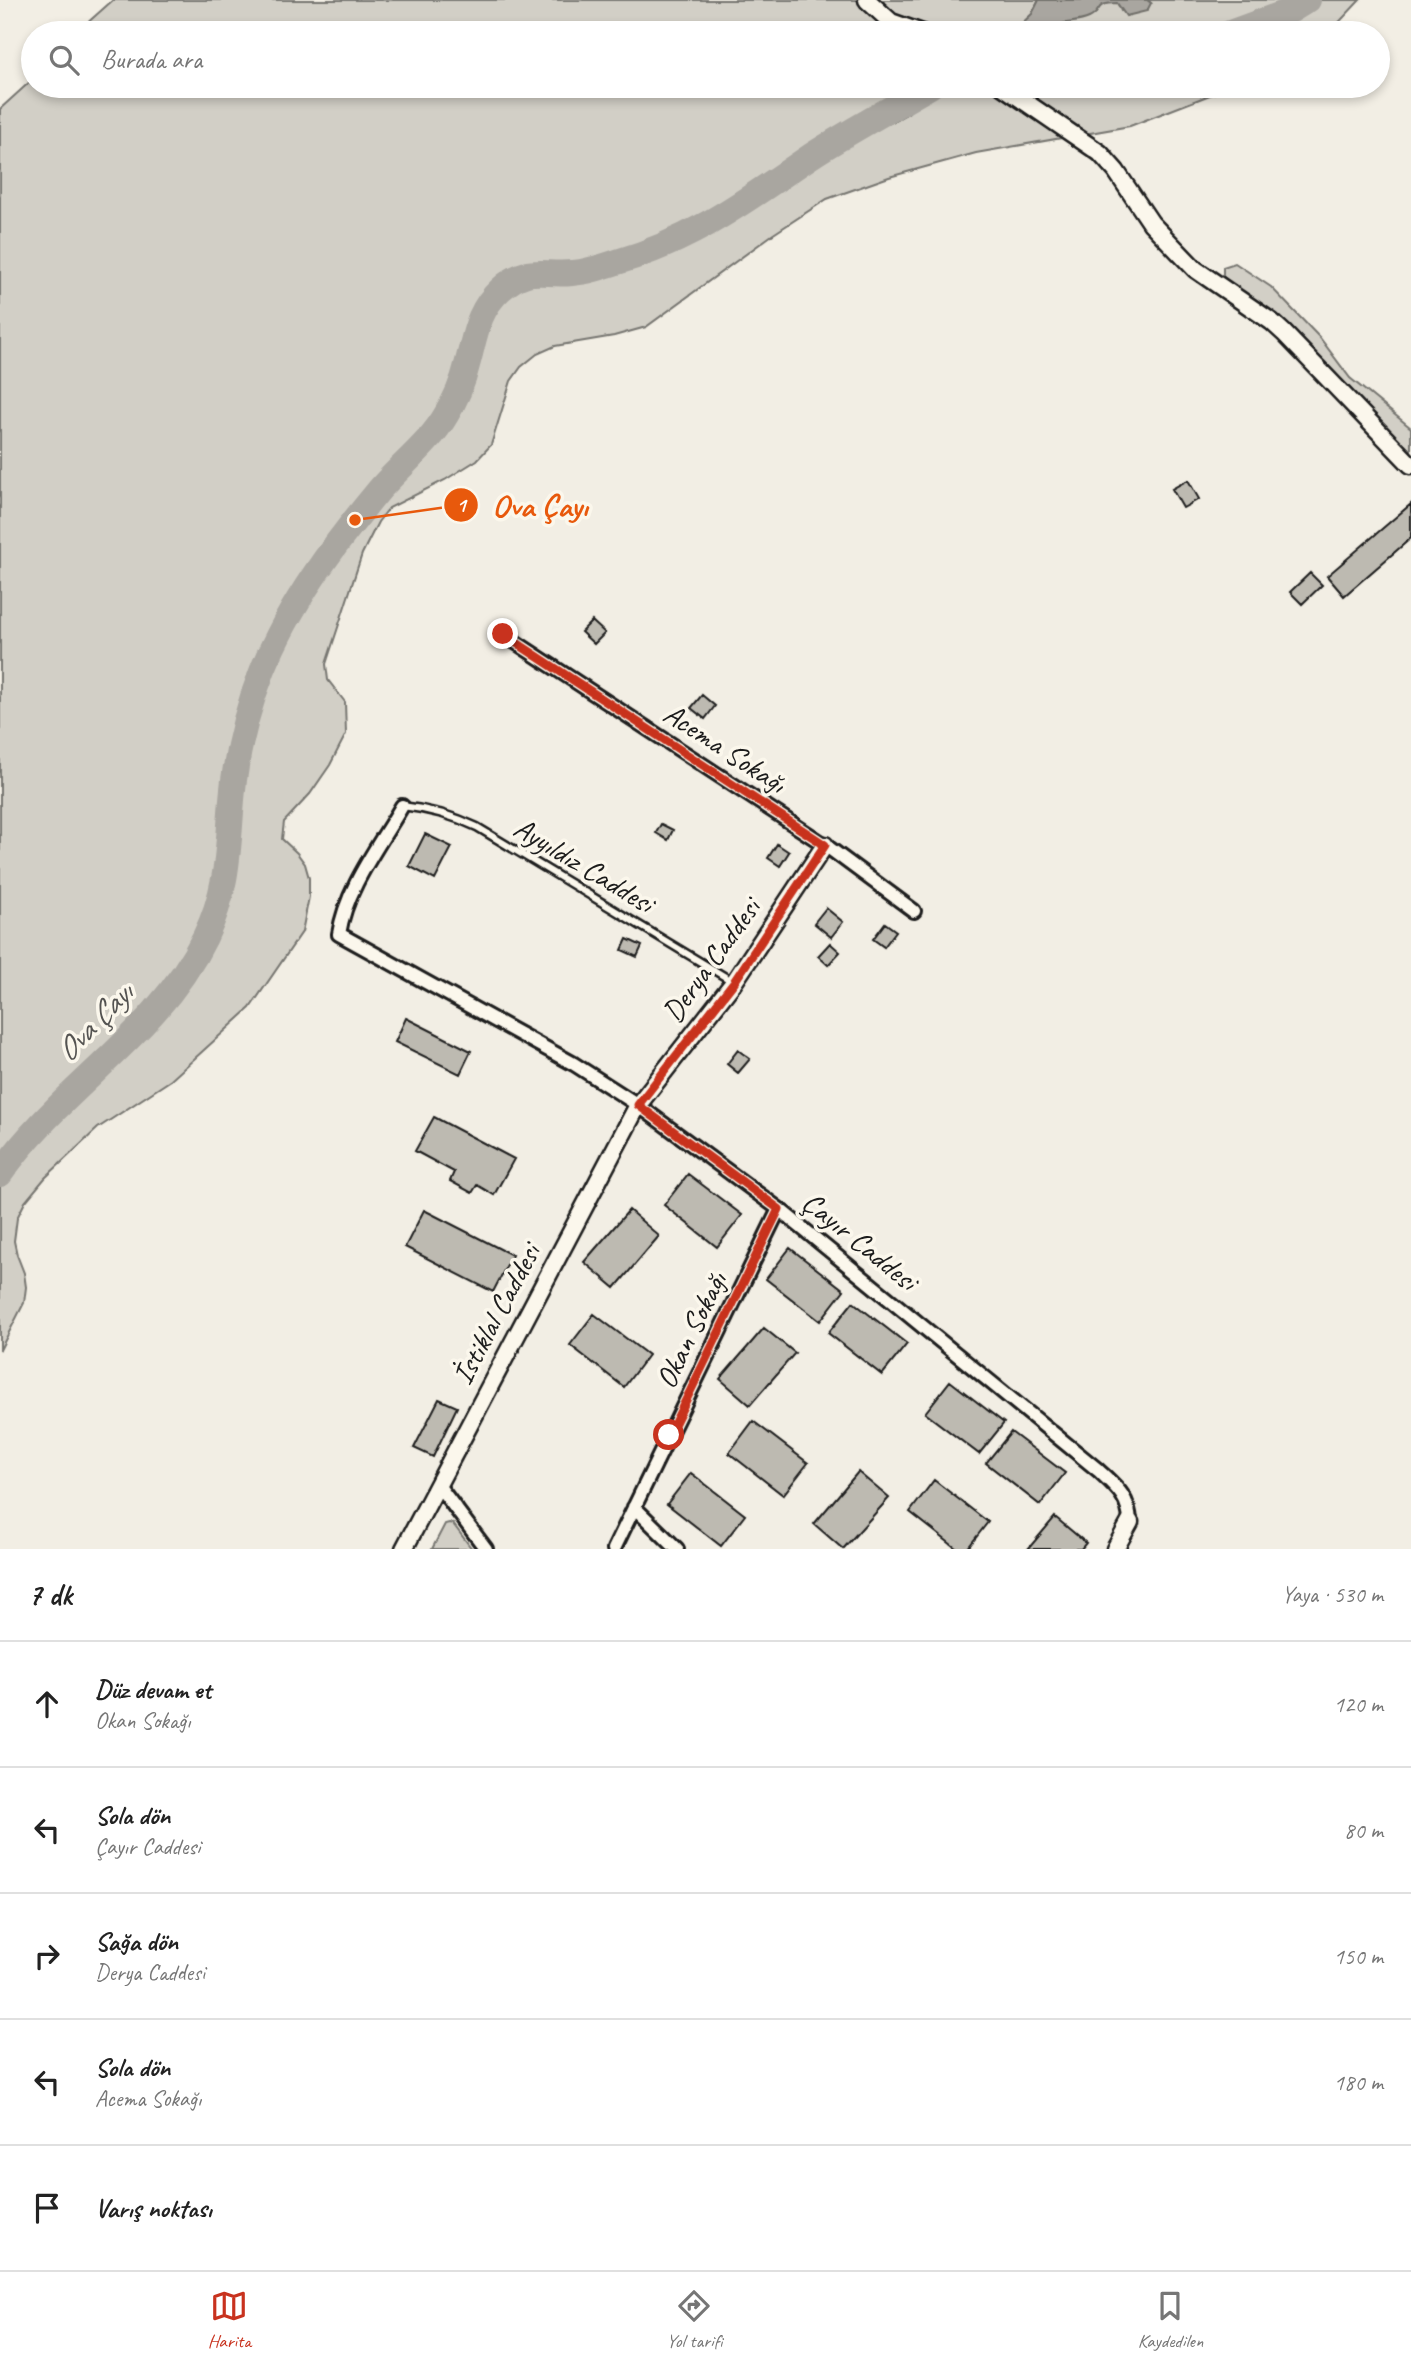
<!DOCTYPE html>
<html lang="tr">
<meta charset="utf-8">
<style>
body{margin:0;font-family:Caveat,sans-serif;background:#f2f2f2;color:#222}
.stop{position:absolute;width:21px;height:21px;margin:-16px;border:5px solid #c8321e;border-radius:50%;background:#fff}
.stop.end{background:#c8321e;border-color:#fff;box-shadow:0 2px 7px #0008}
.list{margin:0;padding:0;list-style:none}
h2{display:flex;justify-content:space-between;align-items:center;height:91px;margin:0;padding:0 28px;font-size:30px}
h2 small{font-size:23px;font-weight:400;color:#767676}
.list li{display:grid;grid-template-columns:46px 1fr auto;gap:21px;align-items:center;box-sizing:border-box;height:126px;padding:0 28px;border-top:2px solid #e0e0e0}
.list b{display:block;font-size:26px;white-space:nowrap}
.list p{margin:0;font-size:23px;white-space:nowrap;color:#767676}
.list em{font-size:23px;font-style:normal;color:#767676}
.icon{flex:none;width:38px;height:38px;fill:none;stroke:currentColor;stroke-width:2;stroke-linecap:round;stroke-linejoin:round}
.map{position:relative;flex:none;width:1411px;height:1549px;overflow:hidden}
.search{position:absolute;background:#fff;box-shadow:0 4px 10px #0003;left:21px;right:21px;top:21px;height:77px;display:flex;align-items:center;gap:18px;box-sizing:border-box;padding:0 24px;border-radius:38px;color:#767676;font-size:26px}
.sheet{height:721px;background:#fff}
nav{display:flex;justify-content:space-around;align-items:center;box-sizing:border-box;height:98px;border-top:2px solid #e0e0e0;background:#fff;font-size:19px;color:#767676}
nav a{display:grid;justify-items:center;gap:4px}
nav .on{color:#c8321e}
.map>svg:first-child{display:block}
</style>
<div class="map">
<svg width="1411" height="1549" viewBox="0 0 1411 1549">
<rect width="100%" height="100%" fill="#f2eee4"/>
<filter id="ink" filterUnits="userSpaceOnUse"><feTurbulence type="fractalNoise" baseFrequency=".0143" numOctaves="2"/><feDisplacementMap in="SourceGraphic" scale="14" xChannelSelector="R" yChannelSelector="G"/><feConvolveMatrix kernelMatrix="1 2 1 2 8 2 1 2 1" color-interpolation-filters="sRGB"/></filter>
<g filter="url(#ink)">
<path fill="#d2cfc6" stroke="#777671" stroke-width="2" d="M113,0h926l-7,14 -20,19h-936z
M1147,0h213l-31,33h-282l6,-6 43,-14c5,-10 10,-10 21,-11l4,9 30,-8z
M33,79v7h867l-14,19 4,18 18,-10 19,-20 32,-7h274l-103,40 -154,27 -87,24 -62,22 -55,36 -126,92 -32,9 -59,10 -18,8 -16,13 -10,14 -20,64 -14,15 -32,20 -56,28 -11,14 -16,32 -36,110 2,16 17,22 1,32 -16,31 -20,29 -26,28 -2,17 15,14 8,11 4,14v19l-7,35 -52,76 -79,72 -73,48 -53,50 -20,24 -8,16 -3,23 3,14 7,18 2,14 -2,16 -24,47v-1241z
M1235,263l36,24 49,51 30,40 61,50v30l-181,-173 -7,-9v-9z
M449,1523l4,1 19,25h-40l13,-25z"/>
<path fill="#a9a6a0" stroke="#716f6b" stroke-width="2" d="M1039,0h108l4,3 -4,8 -21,5 -9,-13c-25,0 -13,8 -28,15 -15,7 -30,1 -42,15h-35l20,-19z
M900,86h59l-32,7 -19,20 -18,10 -4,-2v-16z"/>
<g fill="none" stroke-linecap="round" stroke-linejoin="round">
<path stroke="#a9a6a0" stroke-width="26" d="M1230,33l60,-22 18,-11
M0,1174c61,-88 157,-138 205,-237 27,-56 22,-99 29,-157 5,-38 15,-76 29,-111 27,-66 72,-126 117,-180 22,-25 50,-46 66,-74 10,-16 17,-33 21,-50 8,-28 10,-54 33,-75 28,-26 41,-14 72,-17 15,-1 30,-6 45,-11 77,-22 129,-62 194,-106 39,-25 80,-47 119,-70"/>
</g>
<path fill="#bdbab1" stroke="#1c1c1c" stroke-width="2" d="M1188,480l11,19 -16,9 -11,-19z
M1411,504v34l-67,58 -17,-20z
M1310,573l12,12 -20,19 -12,-12z
M592,621l13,12 -11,11 -13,-12z
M702,695l13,11 -10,13 -14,-11z
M661,824l12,6 -5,10 -12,-7z
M425,834l27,13 -17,33 -26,-14z
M777,844l12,8 -9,14 -12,-8z
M826,908l17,14 -12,15 -17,-14z
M885,923l11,8 -12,16 -11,-8z
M627,939l15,7 -5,11 -15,-7z
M830,943l10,9 -12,13 -10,-9z
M406,1018l65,33 -11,23 -65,-32z
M738,1050l12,9 -12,14 -11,-9z
M434,1117l80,42 -20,36 -17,-10 -5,8 -22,-12 4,-9 -39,-21z
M688,1174l54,41 -25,32 -53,-42z
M424,1210l88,45 -19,37 -88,-45z
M629,1210l30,26 -44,52 -31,-26z
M790,1248l54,42 -24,31 -54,-42z
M853,1302l54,42 -25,31 -54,-42z
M594,1314l54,41 -24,32 -54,-42z
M764,1328l31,25 -45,52 -30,-26z
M950,1381l54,42 -25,31 -54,-41z
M439,1399l18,8 -24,50 -19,-9z
M753,1421l55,42 -25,32 -54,-42z
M1011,1432l54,41 -25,32 -54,-42z
M858,1472l31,26 -46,51 -29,-25z
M691,1473l54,42 -24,31 -54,-42z
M934,1480l54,42 -21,27h-10l-47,-37z
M1055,1517l31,26 -5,6h-53z"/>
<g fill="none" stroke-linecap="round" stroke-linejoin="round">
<defs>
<path id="lane" d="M402,806c28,3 50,9 75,21l255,154"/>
<path id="street" d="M503,634l322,211 89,66
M402,806c-23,40 -56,82 -63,128l235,130 64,41 141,104 319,261c18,17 31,26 32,52
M438,1485l48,64
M634,1507l43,42
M614,1549l165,-340"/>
<path id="secondary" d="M867,0l24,22 31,11
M1002,86l98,67 16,18 35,52 44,46 77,53 12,11 127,132
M404,1549l234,-444 96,-123 91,-137
M1115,1549l15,-27"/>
</defs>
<use href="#lane" stroke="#1c1c1c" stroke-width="11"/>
<use href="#street" stroke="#1c1c1c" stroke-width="18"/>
<use href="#secondary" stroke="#1c1c1c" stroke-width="21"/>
<use href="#lane" stroke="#fbf7ec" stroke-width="6"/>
<use href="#street" stroke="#fbf7ec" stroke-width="12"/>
<use href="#secondary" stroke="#fbf7ec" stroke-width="16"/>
</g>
</g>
<g fill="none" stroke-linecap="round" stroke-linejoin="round" filter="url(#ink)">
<path stroke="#c8321e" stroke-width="9" d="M503,634l322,211 -91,137 -96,123 141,104 -110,226"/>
</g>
<g text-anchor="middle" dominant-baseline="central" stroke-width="7" stroke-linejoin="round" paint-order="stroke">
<g font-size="30" fill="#1c1c1c" stroke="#fbf7ec">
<text transform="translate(725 748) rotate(33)">Acema Sokağı</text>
<text transform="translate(584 865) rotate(31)">Ayyıldız Caddesi</text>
<text transform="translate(711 960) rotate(-54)">Derya Caddesi</text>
<text transform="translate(860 1241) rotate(39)">Çayır Caddesi</text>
<text transform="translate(496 1314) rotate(-62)">İstiklal Caddesi</text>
<text transform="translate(691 1330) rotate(-64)">Okan Sokağı</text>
</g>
<g font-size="32" font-style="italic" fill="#545351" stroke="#fbf7ec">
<text transform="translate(94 1022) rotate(-46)">Ova Çayı</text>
</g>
</g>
<path fill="none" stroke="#e8590c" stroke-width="2.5" d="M355 520L461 505"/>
<g fill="#e8590c" stroke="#fbf7ec" stroke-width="2.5">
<circle cx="355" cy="520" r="7"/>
<circle cx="461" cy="505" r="18"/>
</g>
<g font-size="21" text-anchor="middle" font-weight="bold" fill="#fff">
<text x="461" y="512">1</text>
</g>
<g font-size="32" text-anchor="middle" font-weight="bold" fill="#e8590c" stroke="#fbf7ec" stroke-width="7" stroke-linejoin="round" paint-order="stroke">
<text x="540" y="516">Ova Çayı</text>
</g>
</svg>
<div class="stop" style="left:669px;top:1435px"></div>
<div class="stop end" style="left:503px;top:634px"></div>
<div class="search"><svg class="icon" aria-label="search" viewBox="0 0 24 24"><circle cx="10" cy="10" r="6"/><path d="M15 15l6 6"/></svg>Burada ara</div>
</div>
<section class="sheet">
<h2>7 dk<small>Yaya · 530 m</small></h2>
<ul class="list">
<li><svg class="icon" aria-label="ahead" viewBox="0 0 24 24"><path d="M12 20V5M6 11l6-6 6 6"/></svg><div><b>Düz devam et</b><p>Okan Sokağı</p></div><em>120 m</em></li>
<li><svg class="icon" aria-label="left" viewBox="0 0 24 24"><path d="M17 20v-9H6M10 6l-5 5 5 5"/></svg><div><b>Sola dön</b><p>Çayır Caddesi</p></div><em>80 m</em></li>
<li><svg class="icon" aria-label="right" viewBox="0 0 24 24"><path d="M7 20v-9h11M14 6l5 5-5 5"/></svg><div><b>Sağa dön</b><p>Derya Caddesi</p></div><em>150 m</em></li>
<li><svg class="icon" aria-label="left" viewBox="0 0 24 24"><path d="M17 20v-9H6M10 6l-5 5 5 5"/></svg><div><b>Sola dön</b><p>Acema Sokağı</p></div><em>180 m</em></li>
<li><svg class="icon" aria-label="arrive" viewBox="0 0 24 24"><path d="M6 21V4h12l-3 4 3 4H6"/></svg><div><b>Varış noktası</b></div></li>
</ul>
</section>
<nav>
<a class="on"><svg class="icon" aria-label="map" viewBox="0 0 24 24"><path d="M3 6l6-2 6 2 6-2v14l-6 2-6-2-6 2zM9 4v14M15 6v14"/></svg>Harita</a>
<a><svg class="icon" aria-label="directions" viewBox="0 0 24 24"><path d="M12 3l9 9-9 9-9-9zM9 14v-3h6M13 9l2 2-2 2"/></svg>Yol tarifi</a>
<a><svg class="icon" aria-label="saved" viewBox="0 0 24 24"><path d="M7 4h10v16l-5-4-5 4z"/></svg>Kaydedilen</a>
</nav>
